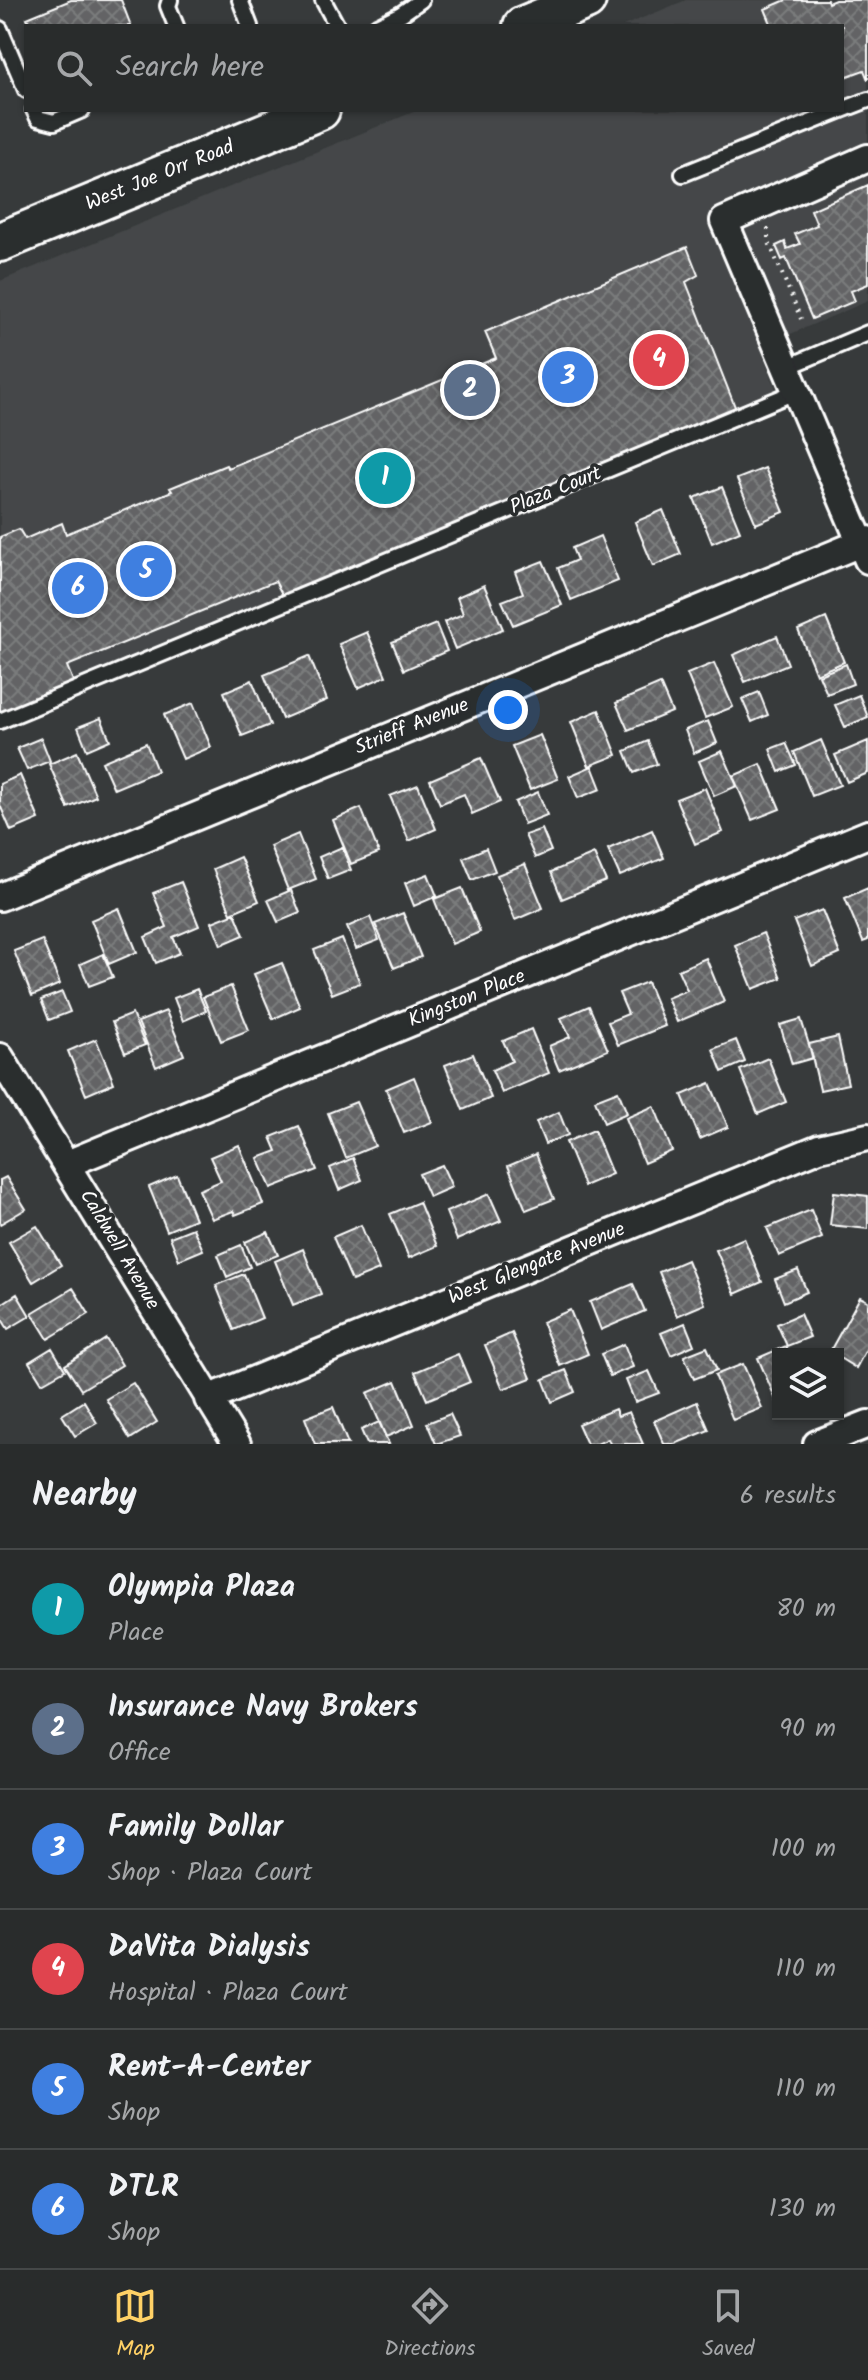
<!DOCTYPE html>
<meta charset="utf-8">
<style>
body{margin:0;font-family:Kalam,sans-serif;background:#313434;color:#f1f3f6}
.controls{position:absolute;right:24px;bottom:24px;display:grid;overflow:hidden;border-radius:0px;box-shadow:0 2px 6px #0004}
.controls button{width:72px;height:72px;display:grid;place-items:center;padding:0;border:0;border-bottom:2px solid #454848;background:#292c2c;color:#f1f3f6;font:40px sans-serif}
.you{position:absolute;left:508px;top:710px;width:28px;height:28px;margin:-20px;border:6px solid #fff;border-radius:50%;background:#1a73e8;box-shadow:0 0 0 12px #1a73e833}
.badge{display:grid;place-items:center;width:52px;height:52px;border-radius:50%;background:#ffd166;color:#fff;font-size:26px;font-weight:700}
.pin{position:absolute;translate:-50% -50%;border:4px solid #fff;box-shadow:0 2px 8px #0006}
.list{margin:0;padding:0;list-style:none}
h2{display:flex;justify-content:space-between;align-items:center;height:104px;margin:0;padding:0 32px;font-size:34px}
h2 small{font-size:26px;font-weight:400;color:#a5a7a9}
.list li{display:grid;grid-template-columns:52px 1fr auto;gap:24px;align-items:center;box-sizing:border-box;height:120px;padding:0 32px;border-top:2px solid #454848}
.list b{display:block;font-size:30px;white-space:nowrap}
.list p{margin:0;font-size:26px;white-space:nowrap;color:#a5a7a9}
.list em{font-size:26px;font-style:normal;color:#a5a7a9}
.icon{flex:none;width:44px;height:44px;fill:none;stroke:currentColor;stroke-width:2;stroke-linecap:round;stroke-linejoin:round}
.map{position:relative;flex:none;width:868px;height:1444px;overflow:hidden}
.search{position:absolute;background:#292c2c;box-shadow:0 2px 6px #0004;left:24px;right:24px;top:24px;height:88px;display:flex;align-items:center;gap:20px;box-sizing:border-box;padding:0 28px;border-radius:0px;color:#a5a7a9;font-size:30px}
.sheet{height:824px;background:#292c2c}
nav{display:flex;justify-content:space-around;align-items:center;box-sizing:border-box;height:112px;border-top:2px solid #454848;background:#292c2c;font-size:22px;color:#a5a7a9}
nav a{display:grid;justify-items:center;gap:4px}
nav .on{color:#ffd166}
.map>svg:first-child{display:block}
</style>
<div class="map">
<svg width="868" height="1444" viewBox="0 0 868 1444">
<defs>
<pattern id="building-cross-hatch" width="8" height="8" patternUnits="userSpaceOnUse" patternTransform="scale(2)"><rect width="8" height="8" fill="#636465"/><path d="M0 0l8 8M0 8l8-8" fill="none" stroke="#7a7b7c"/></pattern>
</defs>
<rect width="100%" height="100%" fill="#373a3b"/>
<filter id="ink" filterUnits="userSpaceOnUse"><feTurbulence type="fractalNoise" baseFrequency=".0125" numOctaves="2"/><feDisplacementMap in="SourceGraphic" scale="16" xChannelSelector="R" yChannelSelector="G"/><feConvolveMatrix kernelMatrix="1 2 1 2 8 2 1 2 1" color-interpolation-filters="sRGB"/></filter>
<g filter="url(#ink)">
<path fill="#444748" d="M686,0h182v301l-108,46 16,42 -776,321v-429l418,-171h424v-84h-219z"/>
<path fill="url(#building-cross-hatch)" stroke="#fff" stroke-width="2" d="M71,0h50l10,26h-100l-4,-8z
M786,0h41l1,3 7,-3h33v80l-4,-10 -22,8v-52h-70l-7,-17z
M868,185v99l-17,7 4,10 -43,18 -26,-61 -4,2 -6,-14 9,-4 2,7 13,-5 -5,-10 22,-9 -6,-15z
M687,247l11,28 -12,7 51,130 -453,186 -9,-17 -208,85 8,20 -75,29v-178l19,-8 6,10 37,-16 4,11 106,-43 -2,-3 56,-23 2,3 268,-110 -11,-26z
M765,468l19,44 -28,12 -19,-45z
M722,487l18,44 -28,12 -18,-45z
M663,510l18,44 -28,12 -18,-44z
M600,536l18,45 -47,19 -13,-32 19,-8 -5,-12z
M543,561l19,44 -49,20 -11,-24 21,-8 -8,-21z
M484,585l19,44 -48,20 -11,-27 19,-8 -6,-17z
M826,618l18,44 -28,12 -18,-44z
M436,624l11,27 -43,19 -12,-28z
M367,632l19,44 -28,12 -19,-44z
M777,636l11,28 -43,18 -12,-27z
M309,656l18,44 -45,19 -18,-44z
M714,663l19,44 -28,11 -18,-44z
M846,664l7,20 -26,10 -8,-19z
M252,680l18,45 -28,11 -18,-44z
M660,684l12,28 -44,18 -12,-27z
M759,692l9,23 -16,7 -10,-23z
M859,695l9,22 -23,10 -10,-22z
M193,703l18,44 -28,12 -19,-44z
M599,710l18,45 -28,11 -18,-44z
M101,718l9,22 -23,10 -9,-23z
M708,721l9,22 -23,10 -9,-23z
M540,735l18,44 -28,11 -18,-44z
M41,738l9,23 -23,9 -10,-22z
M821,740l19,45 -28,11 -18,-44z
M648,741l9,23 -23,9 -9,-22z
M868,741v32l-21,9 -12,-27z
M146,743l11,28 -43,18 -12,-27z
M786,743l10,22 -17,7 -9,-23z
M722,751l15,35 -23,10 -15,-35z
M77,752l19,44 -28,12 -19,-44z
M481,758l19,44 -28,12 -8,-20 -24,10 -10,-24z
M761,764l19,45 -28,11 -19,-44z
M592,766l9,23 -23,9 -9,-22z
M20,775l19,44 -28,12 -11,-26v-21z
M418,785l18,44 -27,12 -19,-45z
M705,788l18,44 -28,12 -19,-45z
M538,792l9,23 -23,9 -9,-22z
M361,808l18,45 -28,11 -18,-44z
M542,829l9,22 -16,7 -10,-23z
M652,830l12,28 -44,18 -12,-27z
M298,834l18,45 -28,11 -18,-44z
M342,847l9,23 -23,9 -9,-22z
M486,848l9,23 -23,9 -9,-22z
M594,854l12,27 -44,18 -11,-27z
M240,857l19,44 -28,12 -18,-44z
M525,864l18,44 -28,12 -18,-45z
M428,874l9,22 -23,10 -9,-23z
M181,882l18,44 -26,11 7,16 -24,10 -11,-26 22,-10 -14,-34z
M462,888l18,44 -28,12 -18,-45z
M868,888v52l-5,2 -18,-44z
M291,890l9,23 -22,9 -10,-22z
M119,908l18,44 -28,12 -18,-44z
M822,910l18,44 -28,12 -18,-45z
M235,913l9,22 -23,10 -9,-23z
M403,913l18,44 -27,11 -19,-44z
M370,917l9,23 -23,9 -9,-22z
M763,933l18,45 -28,11 -18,-44z
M342,939l18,44 -28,11 -18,-44z
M42,940l18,44 -28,12 -18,-45z
M103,954l10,23 -24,9 -9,-22z
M706,958l18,44 -47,20 -10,-24 20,-8 -9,-20z
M282,963l18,44 -27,12 -19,-45z
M647,982l18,44 -47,19 -10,-23 20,-8 -9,-21z
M231,986l18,44 -28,11 -18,-44z
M197,989l9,22 -23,10 -9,-23z
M62,992l8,20 -21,8 -8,-20z
M589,1006l19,44 -49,20 -10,-24 21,-9 -9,-19z
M166,1011l18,44 -28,12 -18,-45z
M132,1014l13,31 -20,8 -13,-31z
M801,1019l12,39 -21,6 -12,-39z
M531,1029l18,44 -47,20 -10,-23 20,-9 -9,-20z
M838,1037l10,47 -28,6 -11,-46z
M96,1039l18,44 -28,12 -18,-44z
M736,1040l9,22 -23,10 -9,-23z
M473,1054l18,44 -28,12 -18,-45z
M768,1058l18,44 -28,12 -18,-44z
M414,1077l18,45 -28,11 -18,-44z
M710,1083l18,44 -28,12 -18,-44z
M618,1091l9,22 -23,10 -9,-23z
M356,1102l19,44 -29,12 -18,-45z
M654,1106l18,45 -28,12 -18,-45z
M559,1112l9,23 -23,9 -9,-22z
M299,1126l18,44 -46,18 -13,-30 19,-7 -6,-14z
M594,1130l18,44 -28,12 -18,-44z
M239,1145l24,59 -28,11 -2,-4 -21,8 -13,-29 22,-9 -11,-24z
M536,1154l18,45 -28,11 -18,-44z
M353,1158l9,22 -23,10 -9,-22z
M442,1165l10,22 -23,10 -10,-23z
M177,1175l18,44 -28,12 -18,-44z
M6,1177l20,32 -26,15v-44z
M834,1192l34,4v33l-38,-4z
M489,1194l12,27 -44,19 -11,-28z
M419,1202l18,44 -28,12 -19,-44z
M811,1210l11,28 -43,18 -12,-28z
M361,1225l18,45 -27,11 -19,-44z
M37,1226l24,39 -28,17 -24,-40z
M193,1228l10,22 -24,10 -9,-23z
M268,1232l10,23 -23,9 -10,-22z
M744,1238l18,44 -27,12 -19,-44z
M241,1245l9,22 -23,10 -9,-22z
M303,1249l18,45 -28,11 -18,-44z
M687,1260l18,44 -28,12 -18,-44z
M798,1270l9,22 -23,10 -9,-23z
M244,1274l18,44 -28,12 -18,-45z
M633,1284l12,27 -44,19 -11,-28z
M73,1288l16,26 -41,25 -16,-26z
M17,1294l13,22 -22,13 -8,-13v-11z
M860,1297l8,4v45l-12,22 -18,-11v-3l-9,-1z
M570,1310l18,44 -28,12 -18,-44z
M800,1314l10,23 -23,9 -10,-22z
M685,1323l9,22 -23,10 -10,-22z
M512,1333l19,45 -28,11 -18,-44z
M106,1339l16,26 -41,25 -16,-25z
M624,1344l9,23 -23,9 -9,-22z
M786,1346l4,8h-12l-1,48 -19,-44z
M707,1347l10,23 -23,9 -10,-23z
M52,1348l13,22 -23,13 -13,-21z
M458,1354l12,28 -43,18 -12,-28z
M743,1364l19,44 -29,12 -18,-45z
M566,1370l9,22 -23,10 -9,-23z
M649,1371l10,22 -24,9 -9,-22z
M396,1381l18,44 -28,12 -19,-44z
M133,1383l24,39 -27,17 -24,-40z
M84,1401l13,22 -22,13 -13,-21z
M697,1402l12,28 -34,14h-11l-10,-23z
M333,1407l15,37h-33l-10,-26z
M615,1409l3,7 11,-4 14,32h-33l-2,-5 -11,5h-10l-9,-20z
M450,1414l10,22 -24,8 -9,-21z
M379,1422l10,22h-22l-6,-14z"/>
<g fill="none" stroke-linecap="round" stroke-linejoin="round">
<defs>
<path id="lane" d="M170,0l-2,6 8,20
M240,0l10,26
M323,0l14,26
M377,26l24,-12 20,-14
M0,29l26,61
M34,110l4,8 16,4 28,-12
M842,110l26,-10
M683,174l159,-64
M785,368l83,-35
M0,721l795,-329"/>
<path id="street" d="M868,158l-144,63 144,339
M0,897l868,-357
M0,1057l237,387
M67,1164l801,-330
M208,1399l611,-251 49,-11
M817,1444l51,-20"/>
<path id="secondary" d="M523,26l63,-26
M0,242l320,-132"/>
</defs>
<use href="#lane" stroke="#fff" stroke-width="20"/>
<use href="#street" stroke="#fff" stroke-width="32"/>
<use href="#secondary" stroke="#fff" stroke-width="44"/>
<path stroke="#fff" stroke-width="4" stroke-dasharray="2 6" stroke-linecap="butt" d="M768,228v12l33,79"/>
<use href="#lane" stroke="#2a2d2e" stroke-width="14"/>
<use href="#street" stroke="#2a2d2e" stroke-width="26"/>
<use href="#secondary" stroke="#2a2d2e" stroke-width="38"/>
</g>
</g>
<g text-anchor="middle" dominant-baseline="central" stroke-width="7" stroke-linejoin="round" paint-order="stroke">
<g font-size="20" fill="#fff" stroke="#2a2d2e">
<text transform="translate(160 176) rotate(-22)">West Joe Orr Road</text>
<text transform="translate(556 491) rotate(-22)">Plaza Court</text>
<text transform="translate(412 727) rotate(-22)">Strieff Avenue</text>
<text transform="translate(467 999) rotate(-22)">Kingston Place</text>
<text transform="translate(119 1250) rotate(59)">Caldwell Avenue</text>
<text transform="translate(537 1264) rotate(-22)">West Glengate Avenue</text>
</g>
</g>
</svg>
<div class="controls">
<button><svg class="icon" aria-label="layers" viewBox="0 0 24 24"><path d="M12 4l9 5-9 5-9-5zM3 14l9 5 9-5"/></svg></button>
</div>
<div class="you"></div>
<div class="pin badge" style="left:385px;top:478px;background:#0f9aa8">1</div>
<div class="pin badge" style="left:470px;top:390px;background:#5c6f8a">2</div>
<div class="pin badge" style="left:568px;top:377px;background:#3f7fe0">3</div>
<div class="pin badge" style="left:659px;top:360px;background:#e0444e">4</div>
<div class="pin badge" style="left:146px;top:571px;background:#3f7fe0">5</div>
<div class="pin badge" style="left:78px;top:588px;background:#3f7fe0">6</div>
<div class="search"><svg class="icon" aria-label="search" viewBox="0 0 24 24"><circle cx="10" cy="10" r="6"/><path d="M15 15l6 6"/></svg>Search here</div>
</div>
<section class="sheet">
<h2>Nearby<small>6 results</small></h2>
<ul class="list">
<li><span class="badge" style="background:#0f9aa8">1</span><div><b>Olympia Plaza</b><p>Place</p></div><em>80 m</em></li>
<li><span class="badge" style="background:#5c6f8a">2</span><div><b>Insurance Navy Brokers</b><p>Office</p></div><em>90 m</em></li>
<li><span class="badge" style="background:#3f7fe0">3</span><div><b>Family Dollar</b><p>Shop · Plaza Court</p></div><em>100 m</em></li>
<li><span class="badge" style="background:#e0444e">4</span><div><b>DaVita Dialysis</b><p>Hospital · Plaza Court</p></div><em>110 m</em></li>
<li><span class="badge" style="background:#3f7fe0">5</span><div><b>Rent-A-Center</b><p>Shop</p></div><em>110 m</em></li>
<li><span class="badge" style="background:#3f7fe0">6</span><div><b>DTLR</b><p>Shop</p></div><em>130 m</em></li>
</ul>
</section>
<nav>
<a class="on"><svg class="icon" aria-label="map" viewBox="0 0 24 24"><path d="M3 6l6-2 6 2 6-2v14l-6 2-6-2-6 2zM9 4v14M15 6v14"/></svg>Map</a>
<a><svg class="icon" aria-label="directions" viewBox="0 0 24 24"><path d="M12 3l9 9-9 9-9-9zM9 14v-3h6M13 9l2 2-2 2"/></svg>Directions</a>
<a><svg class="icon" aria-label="saved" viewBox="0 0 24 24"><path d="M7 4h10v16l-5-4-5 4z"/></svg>Saved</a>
</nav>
